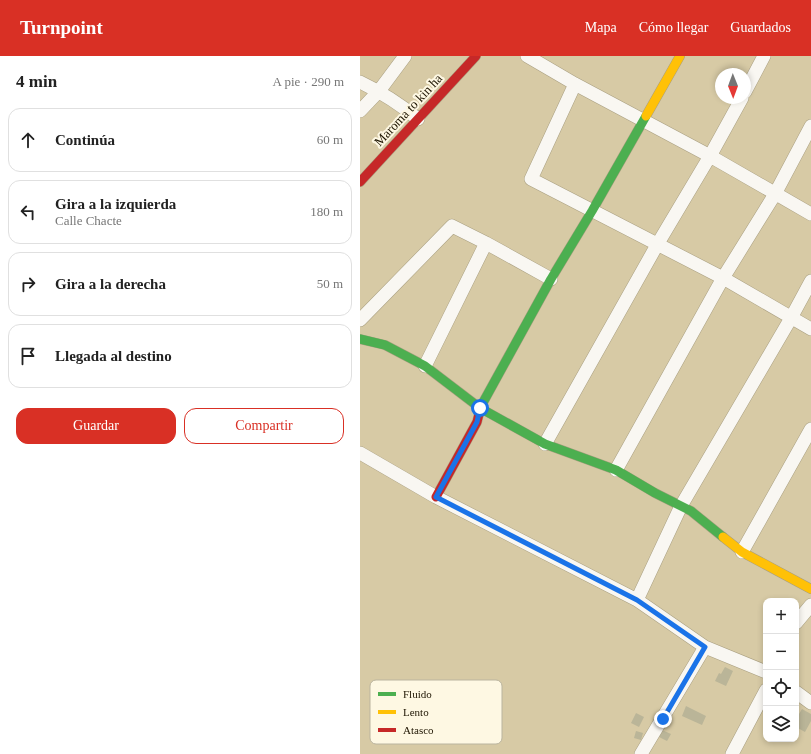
<!DOCTYPE html>
<html lang="es">
<meta charset="utf-8">
<style>
body{margin:0;font-family:Georgia,serif;background:#f2f2f2;color:#222}
.controls{position:absolute;right:12px;bottom:12px;display:grid;overflow:hidden;border-radius:8px;box-shadow:0 2px 6px #0003}
.controls button{width:36px;height:36px;display:grid;place-items:center;padding:0;border:0;border-bottom:1px solid #e0e0e0;background:#fff;color:#222;font:20px sans-serif}
.compass{position:absolute;left:355px;top:12px;width:36px;height:36px;border-radius:50%;background:#fff;box-shadow:0 2px 6px #0003;rotate:179deg}
.stop{position:absolute;width:12px;height:12px;margin:-9px;border:3px solid #1a73e8;border-radius:50%;background:#fff}
.stop.end{background:#1a73e8;border-color:#fff;box-shadow:0 1px 4px #0008}
.list{margin:0;padding:0;list-style:none}
h2{display:flex;justify-content:space-between;align-items:center;height:52px;margin:0;padding:0 16px;font-size:17px}
h2 small{font-size:13px;font-weight:400;color:#767676}
.list li{display:grid;grid-template-columns:26px 1fr auto;gap:12px;align-items:center;box-sizing:border-box;height:64px;margin:0 8px 8px;padding:0 8px;border:1px solid #e0e0e0;border-radius:12px}
.list b{display:block;font-size:15px;white-space:nowrap}
.list p{margin:0;font-size:13px;white-space:nowrap;color:#767676}
.list em{font-size:13px;font-style:normal;color:#767676}
.actions{display:flex;gap:8px;padding:12px 16px}
.actions a{flex:1;padding:9px 0;border:1px solid #d93025;border-radius:12px;text-align:center;font-size:14px;color:#d93025}
.actions .main{background:#d93025;color:#fff}
.icon{flex:none;width:22px;height:22px;fill:none;stroke:currentColor;stroke-width:2;stroke-linecap:round;stroke-linejoin:round}
.map{position:relative;flex:none;width:451px;height:698px;overflow:hidden}
header{display:flex;align-items:center;gap:24px;box-sizing:border-box;height:56px;padding:0 20px;background:#d93025;color:#fff}
header strong{font-size:19px}
nav{display:flex;gap:22px;margin-inline-start:auto;font-size:14px}
main{display:flex}
aside{flex:1;background:#fff}
.map>svg:first-child{display:block}
</style>
<header>
<strong>Turnpoint</strong>
<nav><a>Mapa</a><a>Cómo llegar</a><a>Guardados</a></nav>
</header>
<main>
<aside>
<h2>4 min<small>A pie · 290 m</small></h2>
<ul class="list">
<li><svg class="icon" aria-label="ahead" viewBox="0 0 24 24"><path d="M12 20V5M6 11l6-6 6 6"/></svg><div><b>Continúa</b></div><em>60 m</em></li>
<li><svg class="icon" aria-label="left" viewBox="0 0 24 24"><path d="M17 20v-9H6M10 6l-5 5 5 5"/></svg><div><b>Gira a la izquierda</b><p>Calle Chacte</p></div><em>180 m</em></li>
<li><svg class="icon" aria-label="right" viewBox="0 0 24 24"><path d="M7 20v-9h11M14 6l5 5-5 5"/></svg><div><b>Gira a la derecha</b></div><em>50 m</em></li>
<li><svg class="icon" aria-label="arrive" viewBox="0 0 24 24"><path d="M6 21V4h12l-3 4 3 4H6"/></svg><div><b>Llegada al destino</b></div></li>
</ul>
<div class="actions"><a class="main">Guardar</a><a>Compartir</a></div>
</aside>
<div class="map">
<svg width="451" height="698" viewBox="0 0 451 698">
<rect width="100%" height="100%" fill="#d7caa5"/>
<path fill="#bab598" d="M365,611l8,4 -7,15 -11,-5 4,-8 2,1z
M326,650l20,10 -4,9 -20,-9z
M442,653l9,5v7l-6,11 -9,-5v-8z
M276,657l8,4 -5,10 -8,-4z
M302,674l9,4 -4,7 -8,-4z
M276,675l7,2 -2,7 -7,-2z"/>
<g fill="none" stroke-linecap="round" stroke-linejoin="round">
<defs>
<path id="street" d="M167,0l48,28 135,72 101,58
M0,26c21,10 40,22 58,37
M215,28l-44,95 192,99 88,51
M385,36l19,-36
M0,55l19,-20 26,-35
M0,264l92,-94 34,17 65,36
M65,310l61,-123
M185,388l112,-199 53,-89 32,-58
M0,397l76,44 201,103 68,47 61,25
M256,414l107,-192 52,-84 36,-68
M382,496l69,-123
M277,544l44,-94 110,-188 20,-37
M436,567l15,-18
M436,636l15,11
M281,698l64,-107
M372,698l34,-64"/>
<path id="fast" d="M0,283l25,6 40,21 55,42 65,36 71,26 39,23 36,18 32,26
M119,358l1,-6 71,-129 41,-68 54,-95"/>
<path id="slow" d="M286,60l34,-60
M363,481l19,15 69,37"/>
<path id="jam" d="M0,126l116,-126
M76,441l41,-75 2,-8"/>
</defs>
<use href="#street" stroke="#a99f81" stroke-width="14"/>
<use href="#fast" stroke="#a99f81" stroke-width="10"/>
<use href="#slow" stroke="#a99f81" stroke-width="10"/>
<use href="#jam" stroke="#a99f81" stroke-width="10"/>
<use href="#street" stroke="#f9f7f2" stroke-width="13"/>
<use href="#fast" stroke="#4caf50" stroke-width="9"/>
<use href="#slow" stroke="#ffc107" stroke-width="9"/>
<use href="#jam" stroke="#c62828" stroke-width="9"/>
</g>
<g fill="none" stroke-linecap="round" stroke-linejoin="round">
<path stroke="#1a73e8" stroke-width="5" d="M120,352l-3,14 -41,75 201,103 68,47 -42,72"/>
</g>
<g text-anchor="middle" dominant-baseline="central" stroke-width="4" stroke-linejoin="round" paint-order="stroke">
<g font-size="13" fill="#1d1400" stroke="#fef8e3">
<text transform="translate(48 54) rotate(-47)">Maroma to kin ha</text>
</g>
</g>
<rect x="10" y="624" width="132" height="64" rx="6" fill="#fef8e3" stroke="#bab49f" stroke-width="1"/>
<rect x="18" y="636" width="18" height="4" fill="#4caf50"/>
<rect x="18" y="654" width="18" height="4" fill="#ffc107"/>
<rect x="18" y="672" width="18" height="4" fill="#c62828"/>
<g font-size="11" fill="#1d1400">
<text x="43" y="642">Fluido</text>
<text x="43" y="660">Lento</text>
<text x="43" y="678">Atasco</text>
</g>
</svg>
<div class="controls">
<button>+</button>
<button>−</button>
<button><svg class="icon" aria-label="locate" viewBox="0 0 24 24"><circle cx="12" cy="12" r="6"/><path d="M12 2v4M12 18v4M2 12h4M18 12h4"/></svg></button>
<button><svg class="icon" aria-label="layers" viewBox="0 0 24 24"><path d="M12 4l9 5-9 5-9-5zM3 14l9 5 9-5"/></svg></button>
</div>
<svg class="compass" viewBox="-18 -18 36 36"><path d="M0-13l5 13h-10z" fill="#e53935"/><path d="M0 13l5-13h-10z" fill="#767676"/></svg>
<div class="stop" style="left:120px;top:352px"></div>
<div class="stop end" style="left:303px;top:663px"></div>
</div>
</main>
